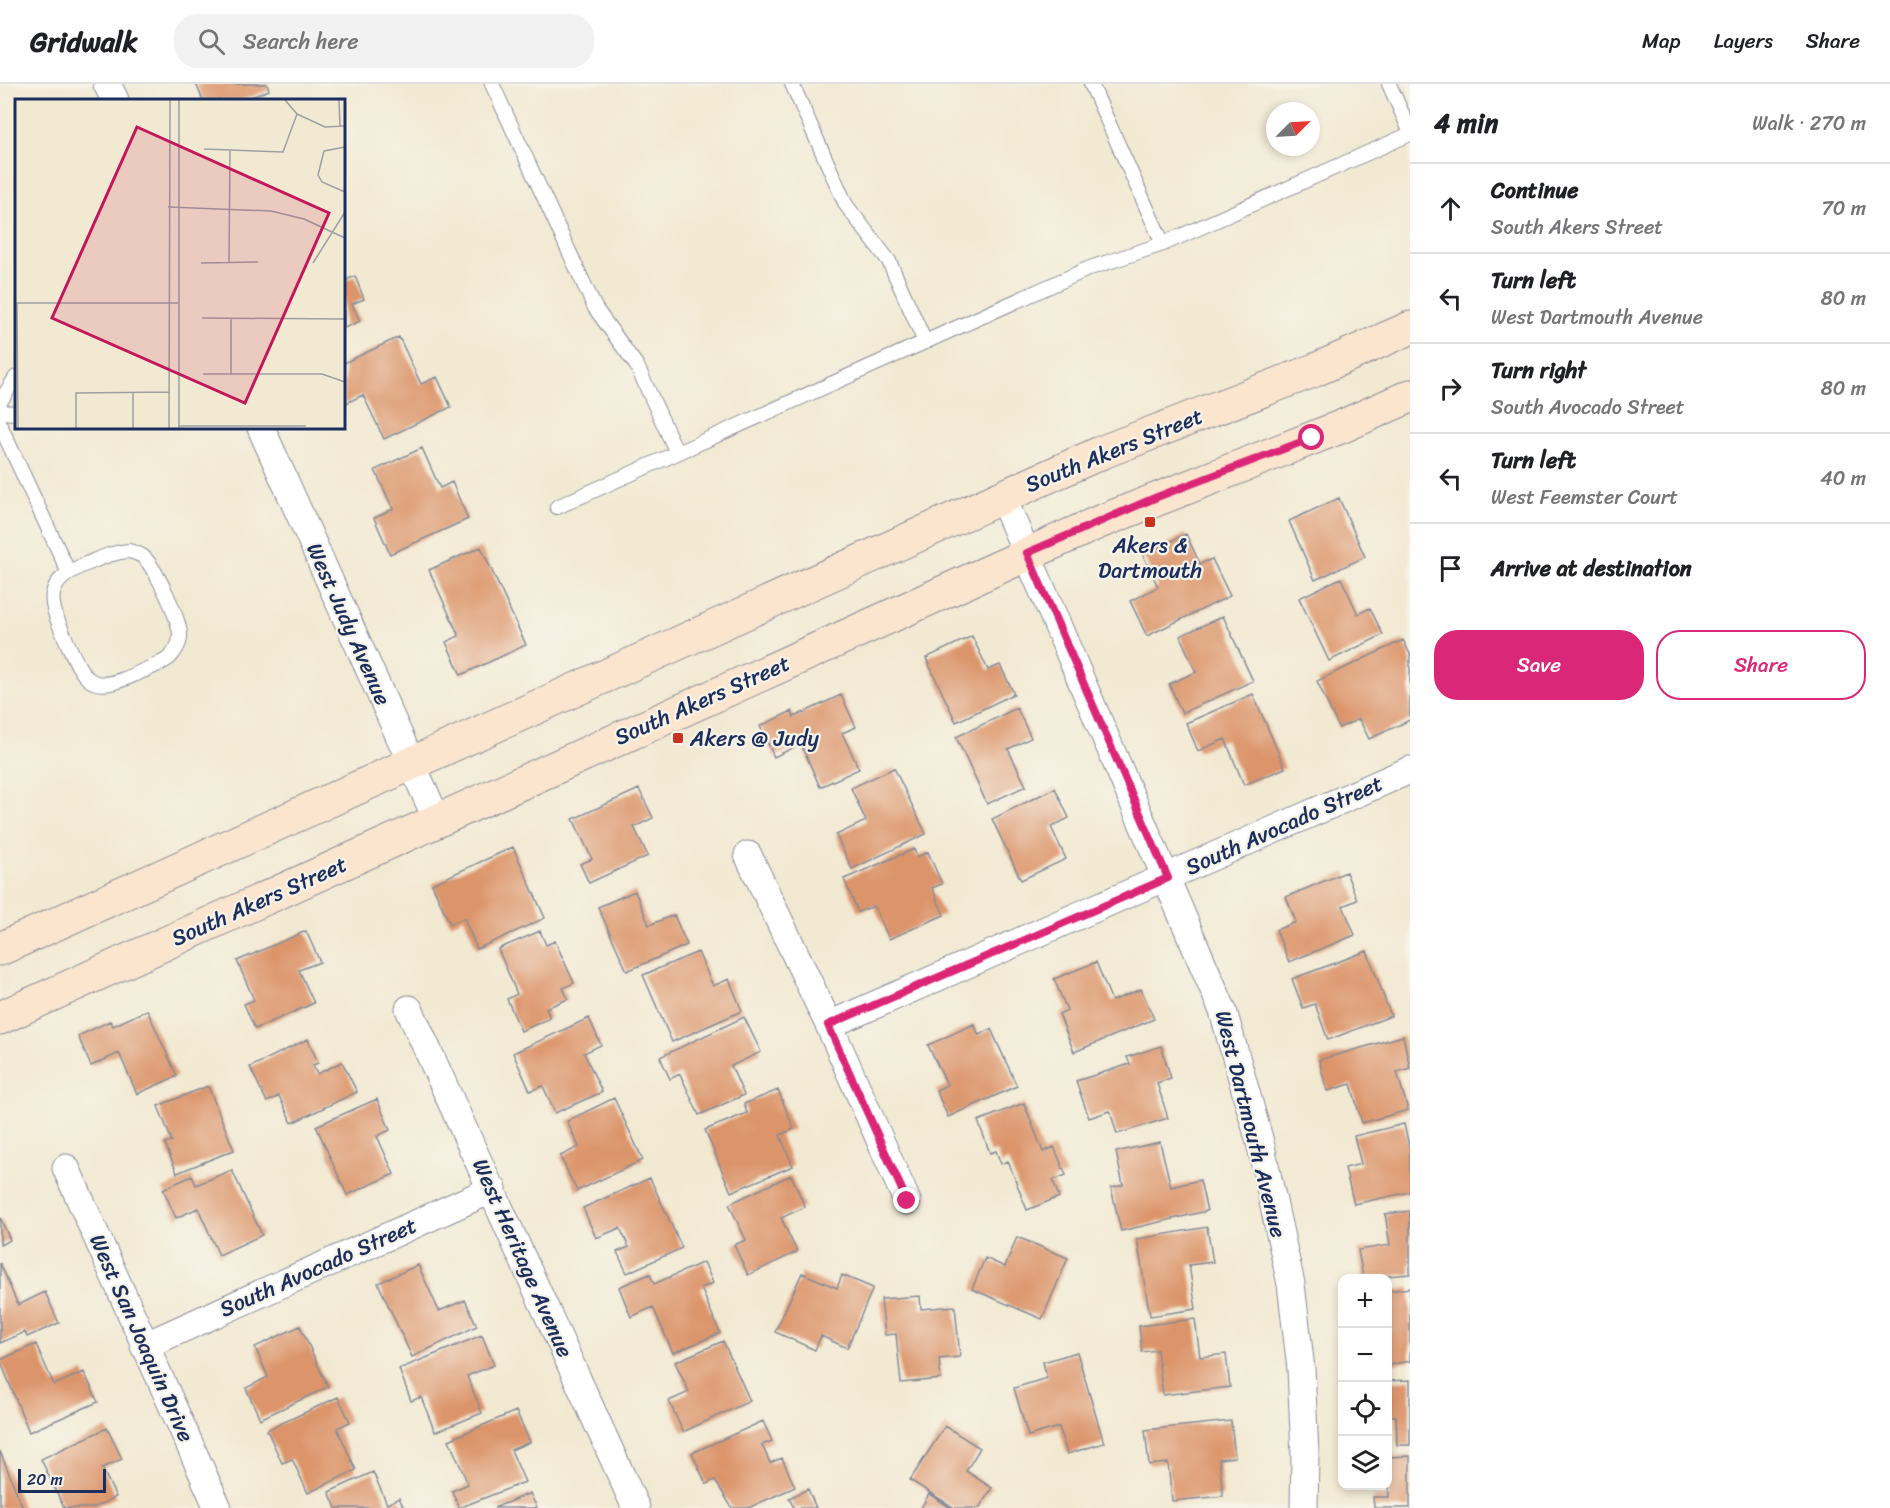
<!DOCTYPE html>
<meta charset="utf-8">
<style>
body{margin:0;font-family:Sriracha,sans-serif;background:#f2f2f2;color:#202124}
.controls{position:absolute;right:18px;bottom:18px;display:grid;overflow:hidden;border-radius:12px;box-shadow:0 3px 9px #0003}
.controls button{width:54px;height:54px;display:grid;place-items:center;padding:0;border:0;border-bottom:2px solid #e0e0e0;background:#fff;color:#202124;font:30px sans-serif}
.compass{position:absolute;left:1266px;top:18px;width:54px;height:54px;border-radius:50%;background:#fff;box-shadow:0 3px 9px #0003;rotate:66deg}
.scale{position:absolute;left:18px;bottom:15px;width:88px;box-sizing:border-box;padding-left:6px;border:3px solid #1b2f5e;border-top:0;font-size:16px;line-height:21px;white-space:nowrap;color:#1b2f5e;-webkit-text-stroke:4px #f7f3e8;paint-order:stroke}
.stop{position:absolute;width:18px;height:18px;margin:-14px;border:4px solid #db2777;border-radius:50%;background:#fff}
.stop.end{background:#db2777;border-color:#fff;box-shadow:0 2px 6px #0008}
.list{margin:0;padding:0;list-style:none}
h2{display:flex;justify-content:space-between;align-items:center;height:78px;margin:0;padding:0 24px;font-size:26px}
h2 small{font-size:20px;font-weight:400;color:#757577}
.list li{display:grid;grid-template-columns:39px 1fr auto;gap:18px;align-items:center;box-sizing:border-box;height:90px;padding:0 24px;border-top:2px solid #e0e0e0}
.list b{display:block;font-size:22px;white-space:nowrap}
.list p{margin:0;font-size:20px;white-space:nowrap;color:#757577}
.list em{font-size:20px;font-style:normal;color:#757577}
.actions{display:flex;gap:12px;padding:18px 24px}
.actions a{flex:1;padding:14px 0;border:2px solid #db2777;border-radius:24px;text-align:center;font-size:21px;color:#db2777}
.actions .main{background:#db2777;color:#fff}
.icon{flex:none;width:33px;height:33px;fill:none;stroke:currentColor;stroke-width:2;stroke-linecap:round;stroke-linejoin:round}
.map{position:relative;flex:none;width:1410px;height:1424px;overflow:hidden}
header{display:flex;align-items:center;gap:36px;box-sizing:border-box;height:84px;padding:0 30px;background:#fff;border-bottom:2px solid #e0e0e0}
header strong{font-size:28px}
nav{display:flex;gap:33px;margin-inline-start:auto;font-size:21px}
.search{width:420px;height:54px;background:#f2f2f2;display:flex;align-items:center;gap:15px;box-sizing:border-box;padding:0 21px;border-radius:24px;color:#757577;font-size:22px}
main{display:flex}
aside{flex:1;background:#fff}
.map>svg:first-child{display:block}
</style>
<header>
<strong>Gridwalk</strong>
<div class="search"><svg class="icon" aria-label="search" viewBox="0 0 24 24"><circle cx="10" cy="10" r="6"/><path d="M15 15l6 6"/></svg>Search here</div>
<nav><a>Map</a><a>Layers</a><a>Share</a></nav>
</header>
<main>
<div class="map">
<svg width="1410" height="1424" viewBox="0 0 1410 1424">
<rect width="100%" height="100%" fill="#f7f3e8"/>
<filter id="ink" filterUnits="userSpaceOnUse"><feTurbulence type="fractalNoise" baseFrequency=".0167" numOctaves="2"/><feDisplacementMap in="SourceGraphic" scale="12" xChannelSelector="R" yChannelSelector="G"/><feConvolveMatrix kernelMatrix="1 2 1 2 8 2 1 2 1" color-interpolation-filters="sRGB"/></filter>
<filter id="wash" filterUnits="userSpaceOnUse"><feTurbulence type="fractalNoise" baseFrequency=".008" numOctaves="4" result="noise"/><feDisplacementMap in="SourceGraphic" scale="24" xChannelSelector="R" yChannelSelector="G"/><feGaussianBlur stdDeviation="1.35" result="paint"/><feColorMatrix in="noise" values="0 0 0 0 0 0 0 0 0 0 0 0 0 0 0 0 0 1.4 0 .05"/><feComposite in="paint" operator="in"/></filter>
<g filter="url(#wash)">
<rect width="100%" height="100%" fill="#f2e9d2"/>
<g id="blocks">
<path fill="#dc946a" d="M196,0h71l2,6 -26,10h-40z
M355,192l9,23 -12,5 8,17 -16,7v-47z
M399,253l22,47 16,-7 14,30 -67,32 -21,-44 -19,9v-41z
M422,364l18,40 12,-6 16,37 -78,35 -16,-36 19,-9 -18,-39z
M1339,414l26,59 -50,23 -26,-59z
M1186,450l14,30 12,-5 18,37 -83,40 -17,-35 28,-14 -15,-32z
M481,463l45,98 -65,30 -15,-33 13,-6 -30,-66z
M1341,494l17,36 12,-6 13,27 -54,26 -30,-63z
M1223,532l30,65 -71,32 -13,-29 27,-12 -16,-36z
M972,552l16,34 12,-5 14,29 -58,28 -30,-64z
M1403,556l7,14v66l-41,19 -10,-20 -20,9 -22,-47z
M1253,610l32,74 -41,17 -19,-46 -27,12 -12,-28z
M841,611l15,32 -14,6 17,36 -39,18 -19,-43 -27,13 -14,-31 32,-15 2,6z
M1017,624l14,30 -23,11 18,37 -39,18 -31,-67z
M894,684l32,66 -74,35 -16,-34 30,-14 -15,-33z
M1055,704l14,30 -18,9 15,32 -45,21 -29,-61z
M639,705l14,29 -19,9 14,29 -59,27 -9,-19 12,-5 -19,-40z
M513,763l32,71 -68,31 -13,-31 -14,6 -18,-40z
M914,765l3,8 11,-5 14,32 -10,4 12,27 -55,24 -15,-33 -16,6 -14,-33z
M1346,788l11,28 -14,6 12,29 -66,27 -13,-32 20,-8 -10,-25z
M635,807l14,34 25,-10 13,30 -60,26 -29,-64z
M306,847l14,31 -21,8 15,33 -59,26 -11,-25 10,-4 -17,-39z
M540,847l6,14 9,-4 19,42 -11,5 5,11 -22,9 4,10 -29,13 -14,-32 10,-5 -19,-45z
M1367,867l24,65 -63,24 -13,-36 -12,4 -11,-29z
M698,868l15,34 16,-7 13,32 -70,31 -29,-67z
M1096,878l16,39 29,-12 13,30 -80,33 -15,-38 8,-4 -13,-31z
M147,926l30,66 -40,18 -18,-41 -28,13 -13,-30 32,-15 3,5z
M744,933l17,35 -30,14 13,29 -45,20 -19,-41 -10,5 -10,-22z
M589,934l12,27 -17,8 18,39 -47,21 -12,-27 -13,5 -17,-38z
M974,940l5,11 12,-6 26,57 -69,31 -12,-27 11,-5 -19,-40z
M1403,952l7,32 -13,4 11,38 -46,13 -11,-39 -24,7 -8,-31z
M308,955l10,24 -5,2 4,9 25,-12 15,30 -65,31 -13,-27 -12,6 -17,-35z
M1161,962l10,32 -14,5 11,35 -51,16 -7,-23 -21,7 -13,-37 54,-17 -3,-7z
M208,1002l26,64 -57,23 -12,-29 7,-3 -14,-35z
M778,1006l16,39 -14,6 13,31 -62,26 -26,-62 42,-17 -3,-9z
M614,1014l29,62 -66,31 -17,-35 19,-9 -12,-26z
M377,1015l13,31 -13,6 17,38 -47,21 -31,-69z
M1024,1019l19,49 11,-5 12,28 -13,5 6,17 -32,13 -19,-49 -7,3 -5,-13 -6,2 -12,-32z
M1404,1040l6,26v42l-56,12 -9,-36 16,-4 -7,-28z
M1160,1058l11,45 29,-7 7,31 -86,20 -10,-43 12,-3 -7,-33z
M232,1086l30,65 -43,20 -21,-47 -22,10 -13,-29 29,-13 4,9z
M791,1091l14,32 -24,11 16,34 -49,23 -14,-30 12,-5 -17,-36z
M650,1094l32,70 -55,25 -10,-21 12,-5 -9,-19 -24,10 -13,-30z
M1410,1127v63l-47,4 -5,-28 32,-5 -5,-31z
M0,1133l10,23 -10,5z
M1207,1143l6,35 -24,3 7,44 -46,7 -13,-77z
M1017,1153l51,21 -26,61 -70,-30 13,-31 20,9z
M704,1178l9,21 -12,5 19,45 -47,20 -20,-46 -22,10 -12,-30 31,-13 4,10z
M0,1179l18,42 27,-13 14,31 -32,14 -2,-5 -25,11z
M418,1181l21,46 26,-11 12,26 -65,31 -34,-74z
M802,1189l35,15 5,-13 31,13 -26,60 -26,-12 -6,14 -40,-18z
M1410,1204v73l-22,4v-36h3l-3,-38z
M920,1212l1,13 34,-3 5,51 -21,2 2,20 -40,4 -5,-49 -11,1 -4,-36z
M1195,1235l5,38 26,-3 4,33 -67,8 -6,-45 -15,2 -3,-26z
M300,1242l28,61 -68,32 -14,-31 22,-11 -13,-30z
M482,1251l12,30 -27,11 15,37 -47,19 -14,-35 -10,4 -12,-32z
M723,1257l27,60 -67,31 -14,-31 20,-9 -14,-30z
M36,1260l18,41 30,-13 14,30 -69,30 -29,-72z
M1077,1268l27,91 -37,11 -8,-27 -31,9 -14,-48 33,-10 -4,-16z
M1410,1296v65h-13l-1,-29h-8v-35z
M338,1313l12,25 -13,6 19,42 -48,23 -16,-34 -10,4 -15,-33z
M516,1327l14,31 -19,8 14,32 -66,26 -7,-17 16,-7 -19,-44z
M763,1337l9,20 -10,4 8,18 12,-5 13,29 -47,21h-16l-17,-28 -9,4 -14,-31z
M1231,1337l4,36 -16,2 4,37 -51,5 -4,-38 -19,2 -4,-35z
M945,1342l35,22 -14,23 26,17 -13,20h-25l-44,-28z
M107,1344l15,31 -20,9 14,29 -23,11h-29l-23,-49z
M0,1367l23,57h-23z
M1410,1372v52h-36l-1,-11h16l-1,-40z
M373,1388l14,32 12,-6 5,10h-68l-7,-16z
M808,1405l8,19h-22l-5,-10z
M530,1409l7,15h-43z
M929,1410l22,14h-30z"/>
</g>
</g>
<g filter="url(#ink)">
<use href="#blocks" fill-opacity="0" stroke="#868c98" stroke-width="1.5"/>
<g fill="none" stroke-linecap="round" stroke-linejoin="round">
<defs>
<path id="lane" d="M492,0l103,224 42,58 40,87 413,-185 73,-24 247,-110
M792,0l54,121 43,56 36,81
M1091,0l72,160
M1389,0l21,47
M0,318l16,-25
M0,328l16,1
M0,341l68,146
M557,423l120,-54
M129,467c4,1 10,3 13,5 13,9 40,67 38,82 -1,8 -6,15 -11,20 -9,7 -23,11 -33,16 -46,21 -51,8 -70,-34 -17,-38 -25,-57 20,-76 15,-6 27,-12 43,-13z"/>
<path id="street" d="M107,0l8,16
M261,344l176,392
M1002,412l221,515 37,131 31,142 10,85 4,86 -1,53
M748,771l81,170 78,176
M409,925l227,499
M829,941l581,-255
M66,1084l152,340
M144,1262l349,-157"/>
<path id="secondary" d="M0,865l1100,-496 215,-83 95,-42
M0,934l1097,-495 246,-97 67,-30"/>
</defs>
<use href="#lane" stroke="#868c98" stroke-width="16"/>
<use href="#street" stroke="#868c98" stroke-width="29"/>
<use href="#secondary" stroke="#868c98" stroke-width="35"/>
<use href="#lane" stroke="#fff" stroke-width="14"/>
<use href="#street" stroke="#fff" stroke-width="27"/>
<use href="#secondary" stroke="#fbe5cf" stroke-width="33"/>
</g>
</g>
<g fill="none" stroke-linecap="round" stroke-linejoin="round" filter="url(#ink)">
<path stroke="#db2777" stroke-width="8" d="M907,1117l-79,-176 340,-147 -141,-325 130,-56 155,-59"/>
</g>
<g fill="#c8321e" stroke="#f7f3e8" stroke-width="2">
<rect x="1144" y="432" width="12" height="12" rx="3"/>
<rect x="672" y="648" width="12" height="12" rx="3"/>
</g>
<g text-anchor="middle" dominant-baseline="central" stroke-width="4.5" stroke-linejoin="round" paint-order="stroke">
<g font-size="22" fill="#1b2f5e" stroke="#f7f3e8">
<text transform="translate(1114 366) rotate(-22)">South Akers Street</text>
<text transform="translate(349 540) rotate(66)">West Judy Avenue</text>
<text transform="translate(702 616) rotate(-24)">South Akers Street</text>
<text transform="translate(1284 741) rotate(-24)">South Avocado Street</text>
<text transform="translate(259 817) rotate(-24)">South Akers Street</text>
<text transform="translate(1251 1040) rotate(76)">West Dartmouth Avenue</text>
<text transform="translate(523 1174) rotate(66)">West Heritage Avenue</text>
<text transform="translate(318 1183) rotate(-24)">South Avocado Street</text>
<text transform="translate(142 1254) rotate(66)">West San Joaquin Drive</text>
</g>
<g font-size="22" fill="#1b2f5e" stroke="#f7f3e8">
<text x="1150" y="461">Akers &amp;<tspan x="1150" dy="25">Dartmouth</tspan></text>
<text x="690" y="654" text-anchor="start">Akers @ Judy</text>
</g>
</g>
<g transform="translate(15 15)">
<rect width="330" height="330" fill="#f2e9d2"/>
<path fill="none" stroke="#9c9fa4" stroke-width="1.5" d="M324,1l1,27M282,15l28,13 20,-1M330,48l-21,4 -6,24 4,7 23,10M189,50l79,3 14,-38 -12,-14M153,108l103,4 33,8 41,19M214,163l1,-111M186,164l57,-1M298,164l32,-51M0,204h163M2,204l1,125M187,219l143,1M216,219v56M188,275h119l23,8M118,294v35M164,327h127M61,329v-35l93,-1M154,329l1,-328M164,329v-328"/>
<path fill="#c2185b" fill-opacity="0.15" stroke="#c2185b" stroke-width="3" d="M122,28l192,86 -84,190 -193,-85z"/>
<rect width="330" height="330" fill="none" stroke="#1b2f5e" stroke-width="3"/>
</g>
</svg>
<div class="controls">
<button>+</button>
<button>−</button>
<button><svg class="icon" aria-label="locate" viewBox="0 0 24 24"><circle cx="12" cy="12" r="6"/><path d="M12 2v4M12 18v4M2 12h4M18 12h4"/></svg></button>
<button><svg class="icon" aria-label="layers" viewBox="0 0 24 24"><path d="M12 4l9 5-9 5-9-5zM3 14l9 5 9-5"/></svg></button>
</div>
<svg class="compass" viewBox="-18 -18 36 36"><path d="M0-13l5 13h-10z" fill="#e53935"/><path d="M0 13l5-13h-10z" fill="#757577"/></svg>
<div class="scale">20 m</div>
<div class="stop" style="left:1312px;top:354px"></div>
<div class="stop end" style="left:907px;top:1117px"></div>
</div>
<aside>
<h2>4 min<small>Walk · 270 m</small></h2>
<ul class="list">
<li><svg class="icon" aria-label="ahead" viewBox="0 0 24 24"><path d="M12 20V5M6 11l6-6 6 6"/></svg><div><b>Continue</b><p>South Akers Street</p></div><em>70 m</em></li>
<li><svg class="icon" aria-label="left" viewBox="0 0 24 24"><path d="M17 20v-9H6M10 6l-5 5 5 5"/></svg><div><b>Turn left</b><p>West Dartmouth Avenue</p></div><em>80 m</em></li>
<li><svg class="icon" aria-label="right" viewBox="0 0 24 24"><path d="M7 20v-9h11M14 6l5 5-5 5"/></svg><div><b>Turn right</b><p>South Avocado Street</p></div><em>80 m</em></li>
<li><svg class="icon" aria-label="left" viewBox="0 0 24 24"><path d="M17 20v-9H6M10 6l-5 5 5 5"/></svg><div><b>Turn left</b><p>West Feemster Court</p></div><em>40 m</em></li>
<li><svg class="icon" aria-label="arrive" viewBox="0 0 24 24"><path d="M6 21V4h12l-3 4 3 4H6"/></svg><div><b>Arrive at destination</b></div></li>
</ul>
<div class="actions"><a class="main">Save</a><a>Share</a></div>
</aside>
</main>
